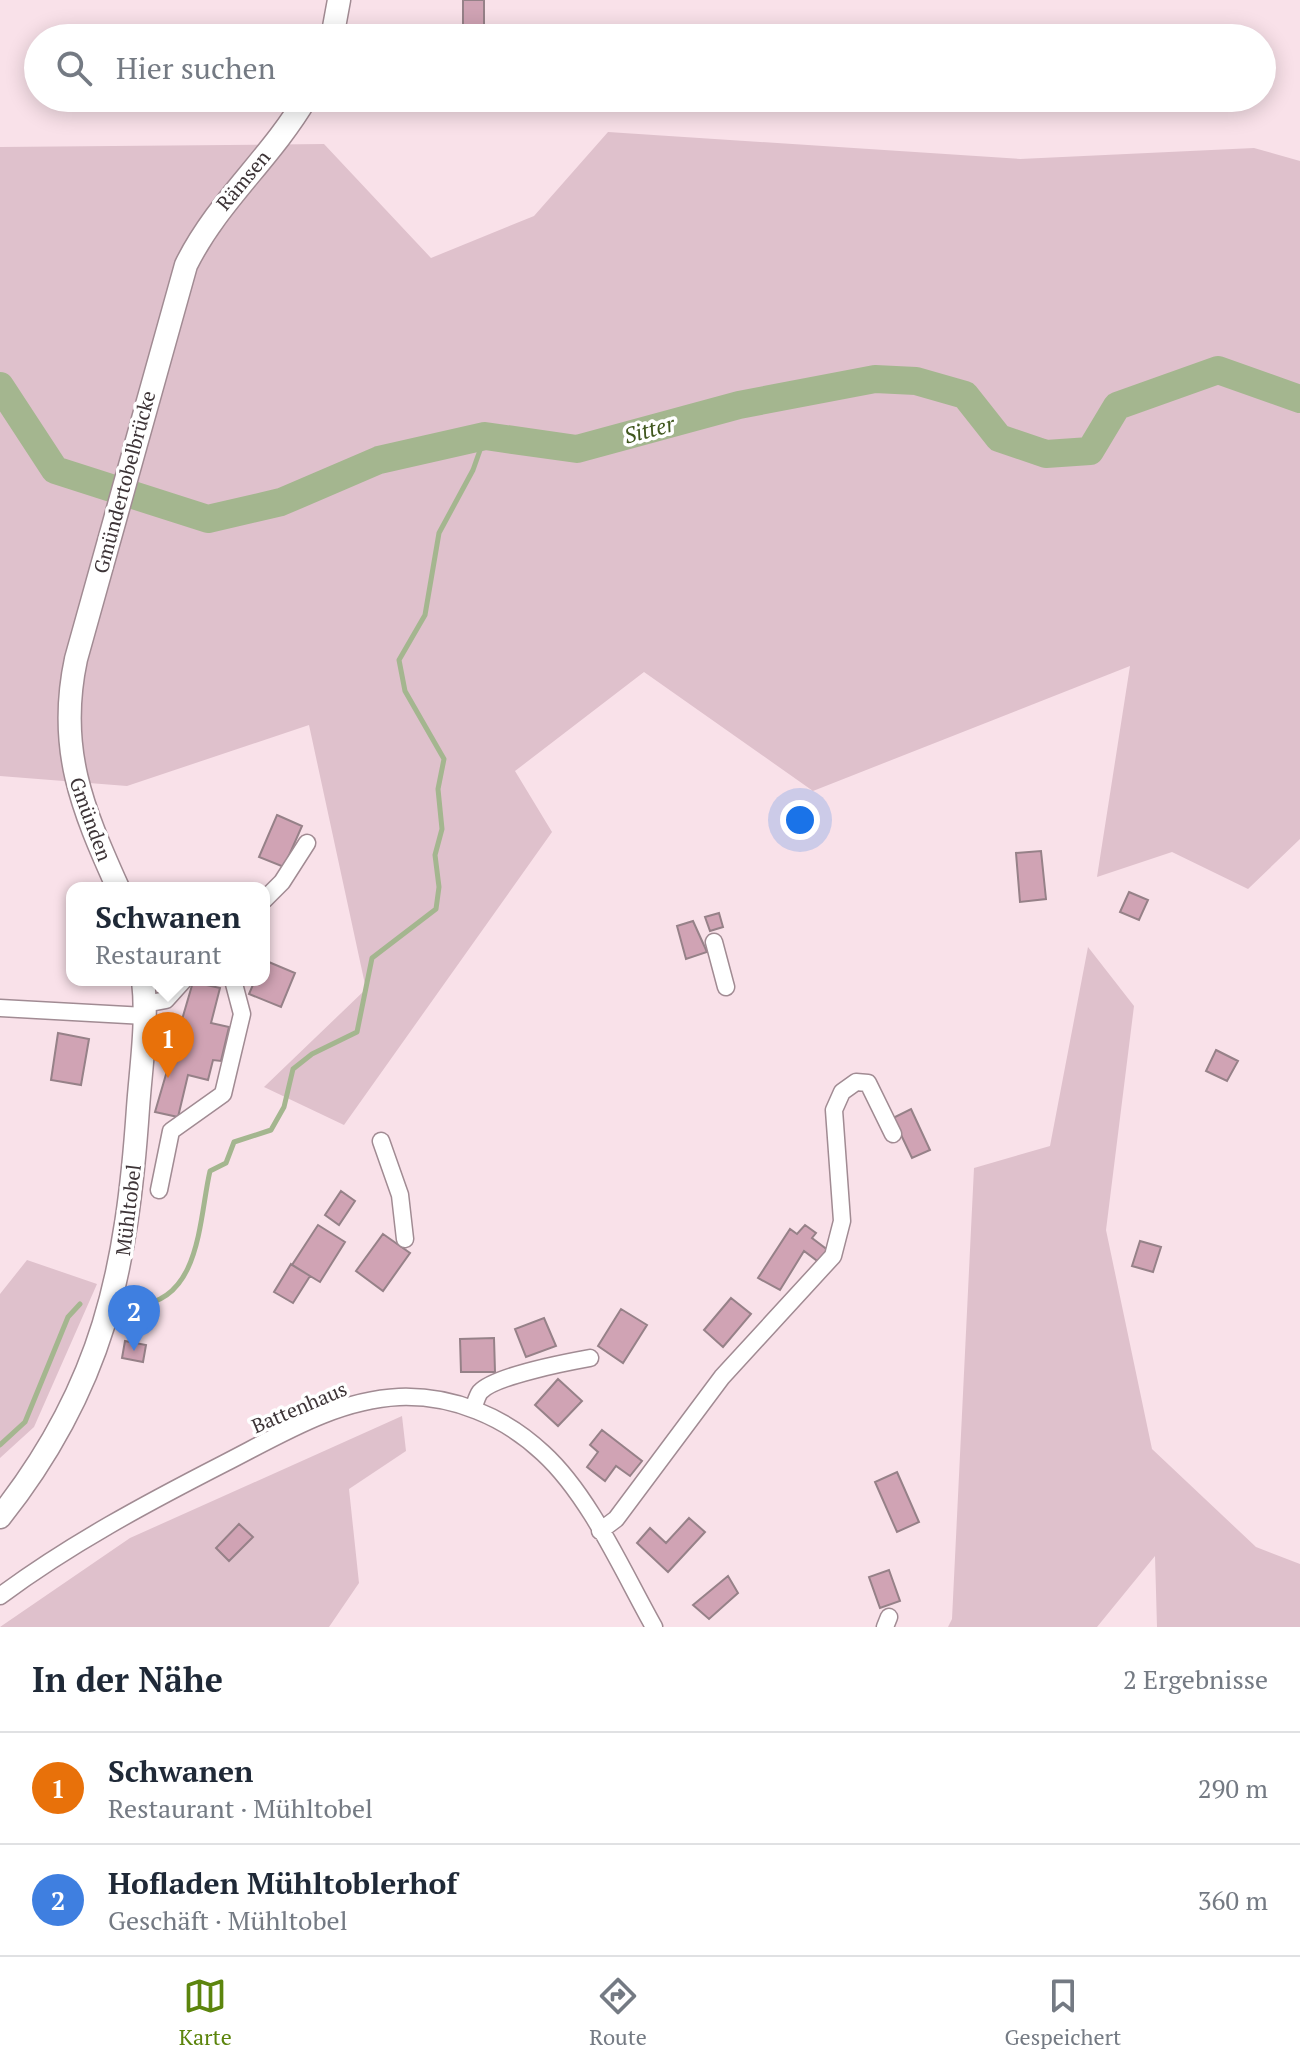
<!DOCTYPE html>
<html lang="de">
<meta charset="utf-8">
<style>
body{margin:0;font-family:"PT Serif",serif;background:#f2f2f3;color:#1f2937}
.you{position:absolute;left:800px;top:820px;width:28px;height:28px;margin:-20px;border:6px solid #fff;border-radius:50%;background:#1a73e8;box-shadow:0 0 0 12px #1a73e833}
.badge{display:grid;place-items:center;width:52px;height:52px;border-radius:50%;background:#5c850d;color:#fff;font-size:26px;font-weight:700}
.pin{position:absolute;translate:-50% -66px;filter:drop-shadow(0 2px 4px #0008)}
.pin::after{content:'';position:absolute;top:42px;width:28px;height:24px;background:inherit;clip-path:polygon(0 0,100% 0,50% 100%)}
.popup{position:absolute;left:66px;top:882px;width:204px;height:104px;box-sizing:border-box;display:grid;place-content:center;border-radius:16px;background:#fff;filter:drop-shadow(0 2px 6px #0005);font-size:26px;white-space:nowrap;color:#747a83}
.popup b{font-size:30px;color:#1f2937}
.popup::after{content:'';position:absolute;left:50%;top:100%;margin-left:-16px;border:16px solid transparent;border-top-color:#fff}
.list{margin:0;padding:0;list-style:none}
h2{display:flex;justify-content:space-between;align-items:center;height:104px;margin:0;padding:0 32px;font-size:34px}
h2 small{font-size:26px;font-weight:400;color:#747a83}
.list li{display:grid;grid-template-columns:52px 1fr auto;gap:24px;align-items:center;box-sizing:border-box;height:112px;padding:0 32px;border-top:2px solid #e0e1e3}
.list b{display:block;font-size:30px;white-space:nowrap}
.list p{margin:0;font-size:26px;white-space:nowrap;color:#747a83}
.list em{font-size:26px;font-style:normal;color:#747a83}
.icon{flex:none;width:44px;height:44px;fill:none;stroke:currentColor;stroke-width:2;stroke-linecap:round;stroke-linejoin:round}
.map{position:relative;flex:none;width:1300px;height:1627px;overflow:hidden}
.search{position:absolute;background:#fff;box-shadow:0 4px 20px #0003;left:24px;right:24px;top:24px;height:88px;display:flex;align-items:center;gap:20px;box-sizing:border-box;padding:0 28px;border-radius:44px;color:#747a83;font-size:30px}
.sheet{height:328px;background:#fff}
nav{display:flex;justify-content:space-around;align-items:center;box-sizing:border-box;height:112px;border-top:2px solid #e0e1e3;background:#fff;font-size:22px;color:#747a83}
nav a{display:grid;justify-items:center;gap:4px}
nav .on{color:#5c850d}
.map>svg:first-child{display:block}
</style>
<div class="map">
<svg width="1300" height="1627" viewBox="0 0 1300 1627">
<rect width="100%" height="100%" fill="#f9e1e9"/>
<path fill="#dfc1cc" d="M608,132l412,27 234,-11 46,13v678l-52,50 -76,-37 -75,25 33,-211 -317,125 -169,-119 -129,99 37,61 -208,293 -80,-38 102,-98 -57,-264 -182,61 -127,-10v-629l324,-3 107,114 103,-42z
M1088,947l46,59 -28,224 46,219 104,98 44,17v63h-143l-2,-71 -58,71h-149l4,-8 22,-451 76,-22z
M27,1260l70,24 -63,143 -34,31v-164z
M402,1416l4,35 -57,38 10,94 -30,44h-329l130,-89z"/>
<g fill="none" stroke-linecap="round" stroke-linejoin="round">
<path stroke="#a4b68f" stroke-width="5" d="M138,1305c63,-5 61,-87 72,-134l16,-8 8,-21 37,-12 13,-23 9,-38 19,-15 45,-22 15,-74 64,-49 3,-22 -4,-32 7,-26 -4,-40 6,-30 -39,-68 -6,-31 26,-45 14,-82 34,-63 12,-34
M0,1445l25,-23 43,-105 12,-13"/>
<path stroke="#a4b68f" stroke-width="28" d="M0,386l55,84 153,49 73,-17 98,-42 106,-24 92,13 162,-44 136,-26 41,2 49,14 34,43 47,16 44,-3 27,-45 101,-36 82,29"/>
</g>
<path fill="#d0a3b4" stroke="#968188" stroke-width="2" d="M463,0h21v31h-21z
M277,815l25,11 -18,41 -25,-10z
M1041,851l5,48 -26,3 -4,-49z
M1129,892l19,8 -9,20 -19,-8z
M719,913l4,14 -13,4 -5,-14z
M693,921l14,31 -21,7 -9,-33z
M264,960l31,13 -14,34 -32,-13 6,-14h9z
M193,982l27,6 -9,35 18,4 -8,34 -8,-1 -5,20 -20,-5 -10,42 -23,-5z
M58,1033l31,6 -8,46 -30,-5z
M1216,1050l22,11 -11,20 -21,-10z
M911,1109l19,41 -18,8 -19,-40z
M341,1191l14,10 -16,24 -14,-10z
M318,1225l27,17 -25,40 -28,-17z
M805,1225l11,8 -4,5 17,13 -9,12 -16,-12 -24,39 -22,-12 32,-49 7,5z
M383,1234l27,19 -27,38 -27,-20z
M1140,1241l21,6 -8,25 -21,-6z
M291,1264l19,12 -17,27 -19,-11z
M731,1298l20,16 -28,33 -19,-17z
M621,1309l26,16 -24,38 -25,-17z
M544,1318l12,28 -30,11 -11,-28z
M494,1338l1,34h-34l-1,-33z
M125,1341l21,4 -3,17 -21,-4z
M558,1379l24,22 -24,25 -23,-21z
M602,1430l40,31 -12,15 -14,-10 -11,15 -18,-14 11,-15 -8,-7z
M897,1472l22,50 -22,10 -22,-50z
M689,1518l16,14 -37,40 -31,-29 13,-15 16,15z
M239,1524l14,13 -24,24 -13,-13z
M889,1570l11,31 -20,7 -11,-31z
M728,1576l10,17 -29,26 -16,-14z"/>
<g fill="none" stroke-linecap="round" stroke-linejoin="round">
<defs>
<path id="minor" d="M264,900l18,-18 25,-39
M714,942l12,45
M145,1004l21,-4 18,-20
M0,1008l145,8
M381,1141l19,54 5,44
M159,1190l12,-59 52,-37 19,-80 -9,-34
M473,1409c2,-5 4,-13 7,-17 14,-16 88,-30 110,-34
M600,1531l16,-12 106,-142 111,-121 9,-35 -8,-111 8,-18 14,-10 12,1 25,51
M0,1596c70,-52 147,-93 225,-133 55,-28 111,-63 174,-66 54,-2 106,20 144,56 47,43 80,119 111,174
M885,1627l4,-10"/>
<path id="major" d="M332,38l7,-38
M118,888c-36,-80 -61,-140 -42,-229l110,-394c31,-63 85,-107 120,-167
M0,1517c103,-130 127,-247 138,-409 3,-42 10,-86 5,-128"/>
</defs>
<use href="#minor" stroke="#a18b93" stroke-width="19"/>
<use href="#major" stroke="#a18b93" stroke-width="25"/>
<use href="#minor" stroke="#fff" stroke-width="16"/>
<use href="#major" stroke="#fff" stroke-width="22"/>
</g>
<g text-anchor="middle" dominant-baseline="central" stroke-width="7" stroke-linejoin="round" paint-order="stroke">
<g font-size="20" fill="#3d3437" stroke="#fff">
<text transform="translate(243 180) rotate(-50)">Rämsen</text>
<text transform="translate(124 482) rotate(-75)">Gmündertobelbrücke</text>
<text transform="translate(91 819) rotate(70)">Gmünden</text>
<text transform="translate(128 1210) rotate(-83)">Mühltobel</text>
<text transform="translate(299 1407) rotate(-23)">Battenhaus</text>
</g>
<g font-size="22" font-style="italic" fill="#40571e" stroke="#fff">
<text transform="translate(649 429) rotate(-15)">Sitter</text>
</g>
</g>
</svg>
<div class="you"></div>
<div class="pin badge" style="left:168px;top:1078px;background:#e8710a">1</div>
<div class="popup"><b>Schwanen</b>Restaurant</div>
<div class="pin badge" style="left:134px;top:1351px;background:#3f7fe0">2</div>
<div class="search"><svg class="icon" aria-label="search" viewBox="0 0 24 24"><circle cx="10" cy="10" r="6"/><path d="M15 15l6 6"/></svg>Hier suchen</div>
</div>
<section class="sheet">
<h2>In der Nähe<small>2 Ergebnisse</small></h2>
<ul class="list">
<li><span class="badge" style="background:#e8710a">1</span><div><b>Schwanen</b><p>Restaurant · Mühltobel</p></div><em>290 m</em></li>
<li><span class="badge" style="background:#3f7fe0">2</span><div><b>Hofladen Mühltoblerhof</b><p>Geschäft · Mühltobel</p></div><em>360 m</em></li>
</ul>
</section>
<nav>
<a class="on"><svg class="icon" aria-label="map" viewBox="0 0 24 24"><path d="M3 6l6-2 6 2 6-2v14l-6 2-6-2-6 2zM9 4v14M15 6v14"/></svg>Karte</a>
<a><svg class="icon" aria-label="directions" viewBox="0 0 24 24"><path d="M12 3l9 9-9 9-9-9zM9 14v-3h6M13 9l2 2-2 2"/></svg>Route</a>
<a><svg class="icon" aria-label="saved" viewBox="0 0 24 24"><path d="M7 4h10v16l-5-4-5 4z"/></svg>Gespeichert</a>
</nav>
